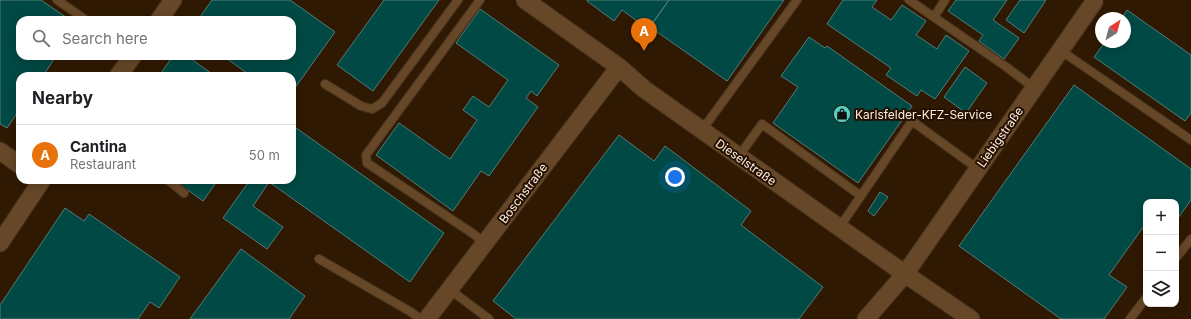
<!DOCTYPE html>
<meta charset="utf-8">
<style>
body{margin:0;font-family:Inter,sans-serif;background:#f2f2f2;color:#202124}
.controls{position:absolute;right:12px;bottom:12px;display:grid;overflow:hidden;border-radius:8px;box-shadow:0 2px 10px #0003}
.controls button{width:36px;height:36px;display:grid;place-items:center;padding:0;border:0;border-bottom:1px solid #e0e0e0;background:#fff;color:#202124;font:20px sans-serif}
.compass{position:absolute;left:1095px;top:12px;width:36px;height:36px;border-radius:50%;background:#fff;box-shadow:0 2px 10px #0003;rotate:36deg}
.you{position:absolute;left:675px;top:177px;width:14px;height:14px;margin:-10px;border:3px solid #fff;border-radius:50%;background:#1a73e8;box-shadow:0 0 0 6px #1a73e833}
.badge{display:grid;place-items:center;width:26px;height:26px;border-radius:50%;background:#0f766e;color:#fff;font-size:13px;font-weight:700}
.pin{position:absolute;translate:-50% -33px;filter:drop-shadow(0 1px 2px #0008)}
.pin::after{content:'';position:absolute;top:21px;width:14px;height:12px;background:inherit;clip-path:polygon(0 0,100% 0,50% 100%)}
.list{margin:0;padding:0;list-style:none}
h2{display:flex;justify-content:space-between;align-items:center;height:52px;margin:0;padding:0 16px;font-size:17px}
h2 small{font-size:13px;font-weight:400;color:#757577}
.list li{display:grid;grid-template-columns:26px 1fr auto;gap:12px;align-items:center;box-sizing:border-box;height:60px;padding:0 16px;border-top:1px solid #e0e0e0}
.list b{display:block;font-size:15px;white-space:nowrap}
.list p{margin:0;font-size:13px;white-space:nowrap;color:#757577}
.list em{font-size:13px;font-style:normal;color:#757577}
.icon{flex:none;width:22px;height:22px;fill:none;stroke:currentColor;stroke-width:2;stroke-linecap:round;stroke-linejoin:round}
.map{position:relative;flex:none;width:1191px;height:319px;overflow:hidden}
.search{position:absolute;background:#fff;box-shadow:0 2px 10px #0003;left:16px;top:16px;width:280px;height:44px;display:flex;align-items:center;gap:10px;box-sizing:border-box;padding:0 14px;border-radius:12px;color:#757577;font-size:15px}
.panel{position:absolute;background:#fff;box-shadow:0 2px 10px #0003;left:16px;top:72px;width:280px;height:112px;border-radius:12px}
.map>svg:first-child{display:block}
</style>
<div class="map">
<svg width="1191" height="319" viewBox="0 0 1191 319">
<rect width="100%" height="100%" fill="#2f1902"/>
<path fill="#004944" stroke="#517e79" d="M0,0h41l29,20h-50v36h36l-13,20h-23v33l-13,19 -7,-4z
M212,0h78l45,32 -43,60v-16h-41l-28,-20h69v-36h-94z
M384,0h55l-66,91 -36,-26z
M587,0h82l-21,29 -26,-19 -8,11 -27,-20z
M669,0h115l-57,81 -77,-54z
M843,0h34l-5,7 19,13 11,-15 24,16 -10,14 21,14 9,-14 23,16 -34,48 -14,-9 -4,6 -31,-21 5,-7 -64,-44z
M956,0h51l-14,20 26,18 -15,21 -25,-18 4,-6 -35,-24z
M1020,0h26l-22,33 -18,-13z
M480,9l79,56 -22,31 -6,-5 -5,7 12,9 -49,69 -8,-5 -28,40 -77,-56 23,-32 51,36 27,-39 -14,-10 10,-14 16,11 19,-27 -52,-37z
M1127,10l64,45v58l-6,8 -91,-64 11,-15h20v-24h-3z
M809,37l16,11 2,-2 85,60 -54,77 -85,-60 25,-36 -17,-11z
M173,56h14l28,20h-56z
M965,67l22,16 -21,30 -22,-16z
M1074,85l117,84v31l-15,21v-19h-30v21l-37,52 18,12 -23,32h-43l-102,-73z
M292,125l152,108 -34,49 -141,-100 -16,24 30,21 -16,22 -44,-31 27,-38h42z
M619,135l35,26 11,-15 86,65 -10,14 82,62 -24,32h-283l-23,-18z
M174,180h44l-15,21z
M880,192l8,5 -14,19 -6,-5z
M65,208l19,13 5,-7 91,63 -21,31 -9,-6 -12,17h-138v-14z
M241,249l64,47 -16,23h-99z"/>
<g fill="none" stroke-linecap="round" stroke-linejoin="round">
<defs>
<path id="service" d="M57,0l29,20
M480,0l-114,155 1,8 105,70 13,10
M909,0l96,66 29,22
M934,17l11,-17
M1060,50l131,90
M325,84l36,22 11,3 10,-6 76,-103
M702,130l95,-130
M739,156l23,-32 99,72
M168,180l16,13
M839,228l73,-107 66,48
M1176,258l15,-19
M319,259l92,53 9,7
M449,289l40,30
M1130,319l16,-21"/>
<path id="minor" d="M525,0l94,67 25,22 261,185 66,45
M159,20l14,-20
M118,76l15,-20
M0,151l20,14
M0,243l42,-63
M427,319l192,-252
M866,319l39,-45 189,-272 -1,-2"/>
</defs>
<use href="#service" stroke="#48331d" stroke-width="10"/>
<use href="#minor" stroke="#48331d" stroke-width="19"/>
<use href="#service" stroke="#664727" stroke-width="8"/>
<use href="#minor" stroke="#664727" stroke-width="17"/>
</g>
<defs>
<symbol id="shop-disc" viewBox="-11 -11 22 22"><circle r="9.5" fill="#56cec3" stroke="#251000"/><path d="M-5-2.5h2.3a2.7 3.5 0 0 1 5.4 0H5L5.5 6h-11ZM-1.5-2.5h3a1.5 2.3 0 0 0-3 0Z" fill="#111"/></symbol>
</defs>
<g fill-rule="evenodd">
<use href="#shop-disc" x="832" y="104" width="20" height="20"/>
</g>
<g text-anchor="middle" dominant-baseline="central" stroke-width="4" stroke-linejoin="round" paint-order="stroke">
<g font-size="12" fill="#fdeee0" stroke="#251000" text-anchor="start">
<text x="855" y="114">Karlsfelder-KFZ-Service</text>
</g>
<g font-size="12" fill="#fdeee0" stroke="#251000">
<text transform="translate(1000 137) rotate(-55)">Liebigstraße</text>
<text transform="translate(746 162) rotate(35)">Dieselstraße</text>
<text transform="translate(523 193) rotate(-53)">Boschstraße</text>
</g>
</g>
</svg>
<div class="controls">
<button>+</button>
<button>−</button>
<button><svg class="icon" aria-label="layers" viewBox="0 0 24 24"><path d="M12 4l9 5-9 5-9-5zM3 14l9 5 9-5"/></svg></button>
</div>
<svg class="compass" viewBox="-18 -18 36 36"><path d="M0-13l5 13h-10z" fill="#e53935"/><path d="M0 13l5-13h-10z" fill="#757577"/></svg>
<div class="you"></div>
<div class="pin badge" style="left:644px;top:51px;background:#e8710a">A</div>
<div class="search"><svg class="icon" aria-label="search" viewBox="0 0 24 24"><circle cx="10" cy="10" r="6"/><path d="M15 15l6 6"/></svg>Search here</div>
<section class="panel">
<h2>Nearby<small></small></h2>
<ul class="list">
<li><span class="badge" style="background:#e8710a">A</span><div><b>Cantina</b><p>Restaurant</p></div><em>50 m</em></li>
</ul>
</section>
</div>
